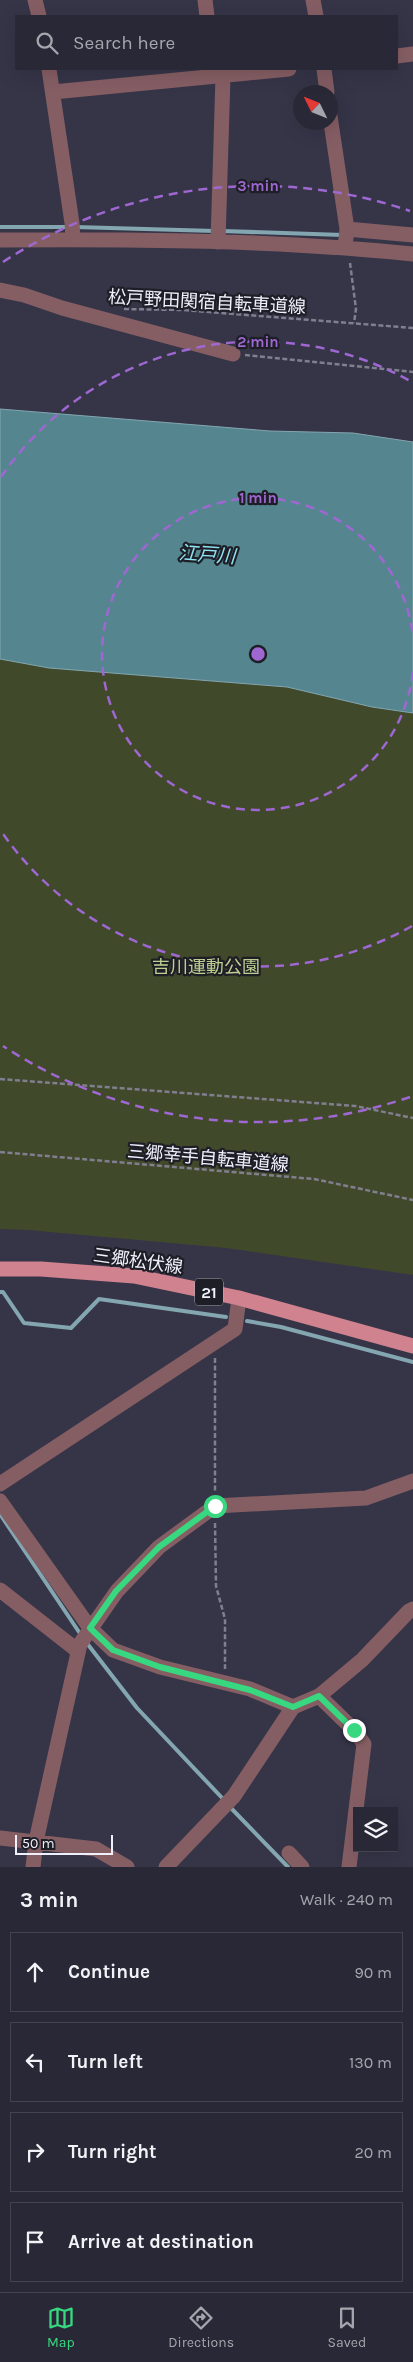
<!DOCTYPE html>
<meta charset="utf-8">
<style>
body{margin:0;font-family:Karla,"Noto Sans JP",sans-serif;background:#343442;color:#f1f3f6}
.controls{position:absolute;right:15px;bottom:15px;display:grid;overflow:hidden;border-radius:0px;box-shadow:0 5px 20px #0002}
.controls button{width:45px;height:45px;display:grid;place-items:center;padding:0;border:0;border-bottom:1px solid #444451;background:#282836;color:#f1f3f6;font:25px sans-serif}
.compass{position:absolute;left:293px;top:85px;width:45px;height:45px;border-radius:50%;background:#282836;box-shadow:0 5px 20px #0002;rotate:313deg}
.scale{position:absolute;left:15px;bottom:12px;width:98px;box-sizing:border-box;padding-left:5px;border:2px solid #eff0fc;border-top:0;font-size:14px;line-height:18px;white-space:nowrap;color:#eff0fc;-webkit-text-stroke:4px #1e1e26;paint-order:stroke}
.stop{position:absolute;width:15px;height:15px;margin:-11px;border:4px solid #38d880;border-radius:50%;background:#fff}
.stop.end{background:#38d880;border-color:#fff;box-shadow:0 1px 5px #0008}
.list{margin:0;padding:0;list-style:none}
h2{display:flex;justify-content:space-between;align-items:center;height:65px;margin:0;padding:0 20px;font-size:21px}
h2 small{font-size:16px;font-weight:400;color:#a5a6ad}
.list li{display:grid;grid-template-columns:32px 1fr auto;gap:15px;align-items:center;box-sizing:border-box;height:80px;margin:0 10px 10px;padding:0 10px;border:1px solid #444451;border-radius:0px}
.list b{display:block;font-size:19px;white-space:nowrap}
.list em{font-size:16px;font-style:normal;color:#a5a6ad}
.icon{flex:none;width:28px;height:28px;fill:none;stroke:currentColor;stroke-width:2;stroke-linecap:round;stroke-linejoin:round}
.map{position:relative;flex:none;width:413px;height:1867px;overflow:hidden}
.search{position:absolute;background:#282836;box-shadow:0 5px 20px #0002;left:15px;right:15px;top:15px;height:55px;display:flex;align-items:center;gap:12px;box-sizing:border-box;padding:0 18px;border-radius:0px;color:#a5a6ad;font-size:19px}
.sheet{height:425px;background:#282836}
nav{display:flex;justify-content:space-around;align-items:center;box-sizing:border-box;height:70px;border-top:1px solid #444451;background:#282836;font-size:14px;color:#a5a6ad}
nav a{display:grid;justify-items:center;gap:2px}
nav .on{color:#38d880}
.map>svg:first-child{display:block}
</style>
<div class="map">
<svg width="413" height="1867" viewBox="0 0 413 1867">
<rect width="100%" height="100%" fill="#363548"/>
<path fill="#40492a" d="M0,658l287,29 126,19v569l-187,-27 -198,-18 -28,-1z"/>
<path fill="#558690" stroke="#83a6b0" d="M0,409l270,22 83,2 60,9v271l-41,-6 -85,-20 -238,-19 -49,-9z"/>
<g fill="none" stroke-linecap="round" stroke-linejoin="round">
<path stroke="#83a6b0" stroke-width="4" d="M0,227h68
M75,227l140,4
M222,231l121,4
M0,1292h3l21,31 47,5 28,-29 127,18
M247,1321l34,6 132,35
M0,1514l81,121
M86,1642l51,66 88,93
M229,1806l59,61"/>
<path stroke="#7f7f8f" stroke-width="2.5" stroke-dasharray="5 2.5" stroke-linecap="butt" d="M350,263l6,46 -2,14
M124,309l59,1 230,18
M245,355l168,17
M0,1079l355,27 58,12
M0,1152l314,27 99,21
M215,1358v134
M215,1523l1,63 9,33v50"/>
<path stroke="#855e64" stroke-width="15" d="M35,0l4,16
M205,0l2,16
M313,0l3,16
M397,56l16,-2
M49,69l23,154 1,17
M324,69l3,23
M53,92l236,-23
M330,116l17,113 -2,18
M347,229l66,6
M0,240c138,-1 276,0 413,14
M218,242l5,-166
M0,290l24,5 38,13 171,46
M0,1484l235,-155 4,-31
M0,1501l90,127 23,22 47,17 90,22 43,18
M0,1590l78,61
M319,1696l35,34 10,14 -15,123
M0,1838l96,11 31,18
M289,1853l13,14
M33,1867l3,-26 44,-197 37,-53 42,-44 56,-41 151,-8 47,-17
M166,1867l68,-71 59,-89 26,-11 43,-36 47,-49 4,-2"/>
<path stroke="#d0828f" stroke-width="15" d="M0,1269h41l93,7 105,22 174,48"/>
</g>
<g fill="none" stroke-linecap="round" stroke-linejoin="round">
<path stroke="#38d880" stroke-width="6" d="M215,1506l-56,41 -43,44 -26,37 23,22 47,17 90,23 43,17 26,-11 35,34"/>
</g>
<g fill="none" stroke="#9e67d1" stroke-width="2.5" stroke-dasharray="9 6">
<path d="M413 672A156 156 0 1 1 413 636"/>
<path d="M412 926A312 312 0 0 1 1 831M1 477A312 312 0 0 1 412 382"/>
<path d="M410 1097A468 468 0 0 1 3 1046M3 262A468 468 0 0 1 410 211"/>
</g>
<g text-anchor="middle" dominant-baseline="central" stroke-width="4.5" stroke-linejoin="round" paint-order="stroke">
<rect fill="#1e1e26" stroke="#b0b1bc" stroke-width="1" x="195" y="1278.5" width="28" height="27" rx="4"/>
<g font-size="16" font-weight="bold" fill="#eff0fc">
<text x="209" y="1292">21</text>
</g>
<g font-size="18" fill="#eff0fc" stroke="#1e1e26">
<text transform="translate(207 302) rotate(3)">松戸野田関宿自転車道線</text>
<text transform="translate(208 1158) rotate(5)">三郷幸手自転車道線</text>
<text transform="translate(138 1261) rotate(8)">三郷松伏線</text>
</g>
<g font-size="18" fill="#bdcf91" stroke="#1e1e26">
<text x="206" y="967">吉川運動公園</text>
</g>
<g font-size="19" font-style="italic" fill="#8fe4f4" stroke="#1e1e26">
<text transform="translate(207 555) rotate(4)">江戸川</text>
</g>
</g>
<circle cx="258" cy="654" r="8" fill="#9e67d1" stroke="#1e1e26" stroke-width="2.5"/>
<g font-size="15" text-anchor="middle" font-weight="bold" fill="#9e67d1" stroke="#1e1e26" stroke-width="4.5" stroke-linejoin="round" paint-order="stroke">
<text x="258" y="191">3 min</text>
<text x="258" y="347">2 min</text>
<text x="258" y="503">1 min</text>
</g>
</svg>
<div class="controls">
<button><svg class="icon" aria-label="layers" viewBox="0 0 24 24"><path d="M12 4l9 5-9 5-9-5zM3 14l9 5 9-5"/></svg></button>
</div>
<svg class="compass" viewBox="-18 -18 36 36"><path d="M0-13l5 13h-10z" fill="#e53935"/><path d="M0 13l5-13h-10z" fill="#a5a6ad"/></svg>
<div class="scale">50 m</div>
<div class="stop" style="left:215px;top:1506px"></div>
<div class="stop end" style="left:354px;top:1730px"></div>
<div class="search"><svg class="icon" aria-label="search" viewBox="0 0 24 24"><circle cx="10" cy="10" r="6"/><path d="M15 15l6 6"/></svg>Search here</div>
</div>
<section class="sheet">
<h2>3 min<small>Walk · 240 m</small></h2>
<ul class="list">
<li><svg class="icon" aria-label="ahead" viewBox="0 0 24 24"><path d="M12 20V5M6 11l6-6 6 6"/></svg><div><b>Continue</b></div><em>90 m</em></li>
<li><svg class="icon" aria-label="left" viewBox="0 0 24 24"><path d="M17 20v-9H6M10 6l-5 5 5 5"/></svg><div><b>Turn left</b></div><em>130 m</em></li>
<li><svg class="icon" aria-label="right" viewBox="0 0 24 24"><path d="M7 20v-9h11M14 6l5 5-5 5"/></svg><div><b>Turn right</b></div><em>20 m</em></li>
<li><svg class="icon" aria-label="arrive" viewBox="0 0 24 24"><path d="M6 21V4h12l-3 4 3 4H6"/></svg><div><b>Arrive at destination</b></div></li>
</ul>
</section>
<nav>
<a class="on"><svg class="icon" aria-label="map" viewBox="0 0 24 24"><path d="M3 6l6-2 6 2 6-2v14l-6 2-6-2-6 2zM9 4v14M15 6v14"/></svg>Map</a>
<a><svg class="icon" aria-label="directions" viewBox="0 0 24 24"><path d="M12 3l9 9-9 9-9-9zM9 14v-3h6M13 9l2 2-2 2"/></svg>Directions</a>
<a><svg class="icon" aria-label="saved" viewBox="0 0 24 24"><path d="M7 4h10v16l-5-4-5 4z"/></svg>Saved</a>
</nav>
